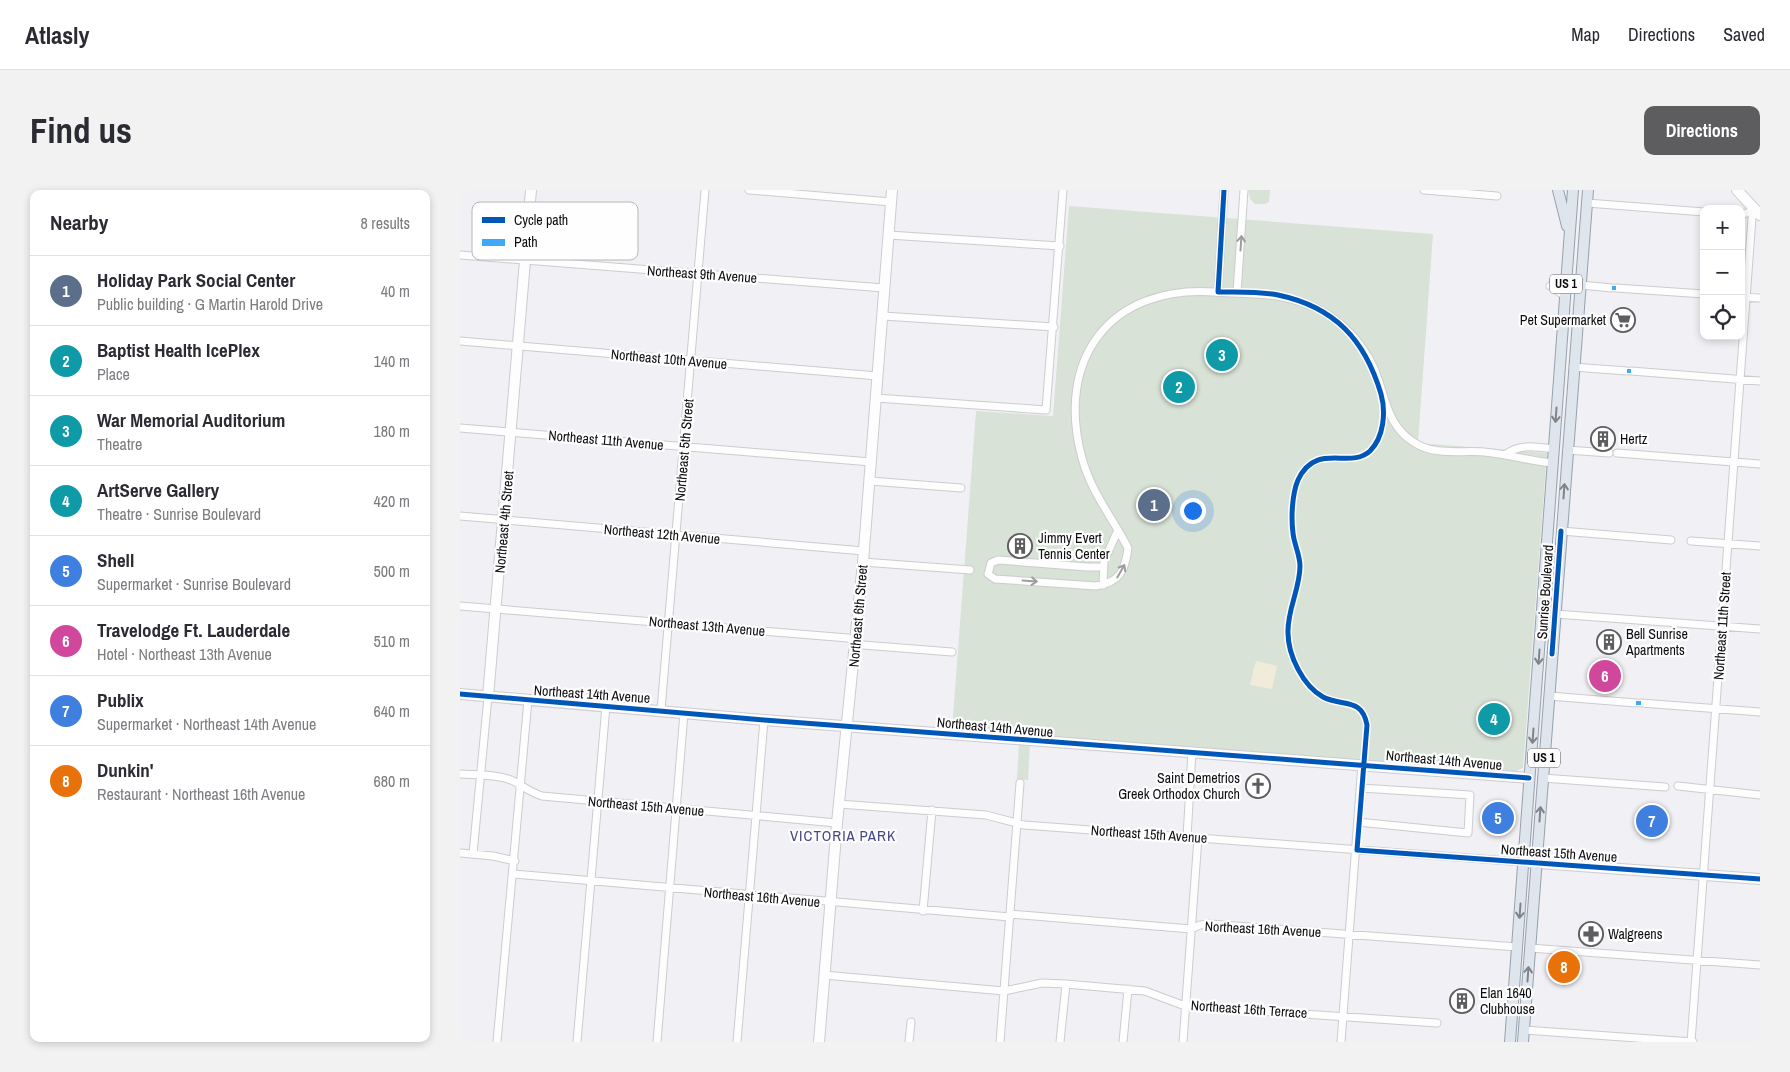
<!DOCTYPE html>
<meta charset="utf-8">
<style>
body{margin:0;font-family:"Archivo Narrow",sans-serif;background:#f2f2f3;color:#2b2b33}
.controls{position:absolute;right:15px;top:15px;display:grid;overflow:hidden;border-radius:10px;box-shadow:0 2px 8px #0003}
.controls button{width:45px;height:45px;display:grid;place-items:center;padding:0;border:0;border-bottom:1px solid #e1e1e2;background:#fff;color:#2b2b33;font:25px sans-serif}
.you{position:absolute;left:732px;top:320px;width:18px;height:18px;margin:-12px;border:4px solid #fff;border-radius:50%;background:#1a73e8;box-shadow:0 0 0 8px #1a73e833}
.badge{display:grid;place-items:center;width:32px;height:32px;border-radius:50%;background:#5d5d60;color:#fff;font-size:16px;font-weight:700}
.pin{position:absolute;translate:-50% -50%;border:2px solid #fff;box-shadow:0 1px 5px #0006}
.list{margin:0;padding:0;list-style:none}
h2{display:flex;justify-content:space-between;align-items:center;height:65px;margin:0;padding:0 20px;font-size:21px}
h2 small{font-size:16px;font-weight:400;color:#7c7c81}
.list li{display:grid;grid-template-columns:32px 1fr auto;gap:15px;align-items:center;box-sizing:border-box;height:70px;padding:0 20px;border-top:1px solid #e1e1e2}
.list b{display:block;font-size:19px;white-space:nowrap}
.list p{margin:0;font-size:16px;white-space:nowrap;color:#7c7c81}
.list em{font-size:16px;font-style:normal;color:#7c7c81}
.icon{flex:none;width:28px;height:28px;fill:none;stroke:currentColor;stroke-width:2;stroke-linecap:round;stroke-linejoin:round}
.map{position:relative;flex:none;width:1300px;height:852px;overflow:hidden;border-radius:10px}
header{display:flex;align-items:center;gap:30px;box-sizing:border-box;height:70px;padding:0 25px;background:#fff;border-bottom:1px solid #e1e1e2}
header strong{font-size:24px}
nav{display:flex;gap:28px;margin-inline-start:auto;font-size:18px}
.intro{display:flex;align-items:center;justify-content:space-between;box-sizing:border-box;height:120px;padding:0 30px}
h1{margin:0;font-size:35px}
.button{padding:12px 22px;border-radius:10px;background:#5d5d60;color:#fff;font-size:18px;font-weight:700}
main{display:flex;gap:30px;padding:0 30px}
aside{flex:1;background:#fff;border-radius:10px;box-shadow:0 2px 8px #0003}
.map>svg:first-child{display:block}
</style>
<header>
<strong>Atlasly</strong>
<nav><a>Map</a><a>Directions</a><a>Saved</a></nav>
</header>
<div class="intro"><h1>Find us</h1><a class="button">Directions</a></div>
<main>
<aside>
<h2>Nearby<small>8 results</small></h2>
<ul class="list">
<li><span class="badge" style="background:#5c6f8a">1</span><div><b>Holiday Park Social Center</b><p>Public building · G Martin Harold Drive</p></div><em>40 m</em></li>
<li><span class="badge" style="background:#0f9aa8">2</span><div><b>Baptist Health IcePlex</b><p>Place</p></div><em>140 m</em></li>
<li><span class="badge" style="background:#0f9aa8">3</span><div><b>War Memorial Auditorium</b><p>Theatre</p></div><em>180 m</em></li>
<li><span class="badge" style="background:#0f9aa8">4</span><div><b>ArtServe Gallery</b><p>Theatre · Sunrise Boulevard</p></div><em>420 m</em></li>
<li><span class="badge" style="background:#3f7fe0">5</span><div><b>Shell</b><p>Supermarket · Sunrise Boulevard</p></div><em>500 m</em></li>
<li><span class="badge" style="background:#d1479c">6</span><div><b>Travelodge Ft. Lauderdale</b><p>Hotel · Northeast 13th Avenue</p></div><em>510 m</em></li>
<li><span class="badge" style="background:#3f7fe0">7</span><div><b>Publix</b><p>Supermarket · Northeast 14th Avenue</p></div><em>640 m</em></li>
<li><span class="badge" style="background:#e8710a">8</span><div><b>Dunkin'</b><p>Restaurant · Northeast 16th Avenue</p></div><em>680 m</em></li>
</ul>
</aside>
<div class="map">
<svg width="1300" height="852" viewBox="0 0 1300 852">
<rect width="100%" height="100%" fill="#f1f1f5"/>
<path fill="#d8e2d6" d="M788,0h22l-1,12 -4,2h-10l-5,-5z
M609,16l364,28 -15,209 129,10 -24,315 -9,4 -562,-42 24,-319 77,5z
M559,553h11l-2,37 -11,-1z"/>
<path fill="#f1ecd9" d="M796,471l21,5 -5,23 -22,-4z"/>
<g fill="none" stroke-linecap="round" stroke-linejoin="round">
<defs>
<path id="street" d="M289,0l142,12
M964,0l73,6
M1127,13l117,9
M1281,25l14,-5
M428,45l172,11
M0,65l424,33
M1120,95l32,3
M1090,96l15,10
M1156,98l88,6
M758,102l6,-102
M777,102l7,-102
M1281,107l19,1
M423,126l171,11
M0,151l418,35
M1113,177l54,4
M1171,181l129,10
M416,208l170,12 17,-220
M0,238l411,34
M1107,260l42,3
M1157,263l143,11
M1045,265c14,-12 32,-8 49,-6
M410,291l91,7
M0,326l404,35
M1101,341l110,9
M1231,351l69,5
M403,372l107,8
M643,377h-16l-89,-7 -7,3 -3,11 7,5 101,7c24,-4 29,-15 32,-38 -16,-31 -37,-56 -46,-90 -27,-99 28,-173 132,-166 40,3 69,-1 106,18 23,12 42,33 53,56 13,28 12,59 42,77 20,13 47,7 69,9 23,2 45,9 69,11
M643,395l1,-24 14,-31
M0,416l388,32 15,7 89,7
M1095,424l205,15
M1089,506l87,7
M1181,513l119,9
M201,520l44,-520
M0,584c16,1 36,0 51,6 11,5 18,12 31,16l295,27
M1083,588l122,9
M1218,596l82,9
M379,614l147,11 38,10 499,37
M898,632l110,11 2,-38 -109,-7
M727,647l5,-85
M0,663l33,3 22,5
M13,664l15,-157
M54,684l496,43
M463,721l9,-101
M550,724l181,15 9,-4 10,-1 307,23
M1070,758l230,17
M364,785l180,16 38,-8 24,1 79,7 40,15 252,17
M1064,840l169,12
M37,852l31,-342
M117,852l29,-336
M197,852l27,-329
M277,852l27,-322
M449,852l2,-20
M540,852l20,-259
M600,852l6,-58
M663,852l5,-53
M723,852l15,-204
M881,852l21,-278
M1231,852l61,-824 3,-8"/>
<path id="secondary" d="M1277,0l23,25
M0,504l304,26 765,58
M28,507l43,-507
M1063,672l237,17
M359,852l18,-219 26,-261 29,-372"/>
<path id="primary" d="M1098,0l9,36
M1050,852l63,-852
M1063,852l65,-852"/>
</defs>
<use href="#street" stroke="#cccccf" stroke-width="9"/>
<use href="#secondary" stroke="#cccccf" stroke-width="12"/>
<use href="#primary" stroke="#96a1ad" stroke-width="12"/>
<use href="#street" stroke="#fdfdfe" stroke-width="7"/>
<use href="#secondary" stroke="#fdfdfe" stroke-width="10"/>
<use href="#primary" stroke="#dfe5ec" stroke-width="10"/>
<path stroke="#3fa9f5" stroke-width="4" stroke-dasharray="8 4" stroke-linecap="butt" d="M1152,98h4
M1167,181h4
M1176,513h5"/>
<defs>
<path id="cycleway" d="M764,0l-6,102c20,0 40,-1 60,3 57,12 87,45 103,99 5,18 3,43 -11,57 -20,19 -54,-10 -72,29 -6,14 -7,38 -5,53 1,11 7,22 7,33 0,23 -13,44 -12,67 0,22 15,53 35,64 19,10 39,0 44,28l-10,125 403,29
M1092,464l9,-123
M0,504l304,26 765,58"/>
</defs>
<use href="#cycleway" stroke="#fefeff" stroke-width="8"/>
<use href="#cycleway" stroke="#0057b8" stroke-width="5"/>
</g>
<defs><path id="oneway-shaft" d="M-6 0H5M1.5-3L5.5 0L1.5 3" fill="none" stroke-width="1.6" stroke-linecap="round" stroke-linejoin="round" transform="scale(1.25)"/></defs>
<g stroke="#9d9d9e">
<use href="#oneway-shaft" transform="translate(781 53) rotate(-86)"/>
<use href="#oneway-shaft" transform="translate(661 381) rotate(-60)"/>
<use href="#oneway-shaft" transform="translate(570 391) rotate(4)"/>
</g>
<g stroke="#808489">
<use href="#oneway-shaft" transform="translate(1096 225) rotate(94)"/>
<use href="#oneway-shaft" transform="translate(1104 301) rotate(-86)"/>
<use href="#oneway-shaft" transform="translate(1079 467) rotate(94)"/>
<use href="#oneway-shaft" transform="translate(1073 546) rotate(94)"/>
<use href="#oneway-shaft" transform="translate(1080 624) rotate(-86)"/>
<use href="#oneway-shaft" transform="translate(1060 721) rotate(94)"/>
<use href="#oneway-shaft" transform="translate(1068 784) rotate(-86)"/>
</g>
<defs>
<symbol id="supermarket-ring" viewBox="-11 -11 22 22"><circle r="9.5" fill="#fefeff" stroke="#5d5d60" stroke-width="1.5"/><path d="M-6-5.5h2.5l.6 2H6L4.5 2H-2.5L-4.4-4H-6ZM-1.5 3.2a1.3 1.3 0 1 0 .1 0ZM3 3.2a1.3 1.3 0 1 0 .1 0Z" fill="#5d5d60"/></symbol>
<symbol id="building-ring" viewBox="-11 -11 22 22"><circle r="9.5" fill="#fefeff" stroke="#5d5d60" stroke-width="1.5"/><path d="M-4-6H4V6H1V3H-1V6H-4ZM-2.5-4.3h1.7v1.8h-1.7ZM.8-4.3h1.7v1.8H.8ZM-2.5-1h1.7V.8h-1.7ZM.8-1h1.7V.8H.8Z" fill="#5d5d60"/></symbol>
<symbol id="church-ring" viewBox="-11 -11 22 22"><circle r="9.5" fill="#fefeff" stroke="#5d5d60" stroke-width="1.5"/><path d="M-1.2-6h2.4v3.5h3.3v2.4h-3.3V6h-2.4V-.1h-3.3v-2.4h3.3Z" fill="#5d5d60"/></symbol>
<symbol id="pharmacy-ring" viewBox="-11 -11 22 22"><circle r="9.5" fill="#fefeff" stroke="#5d5d60" stroke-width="1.5"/><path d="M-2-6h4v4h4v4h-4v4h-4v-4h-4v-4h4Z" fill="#5d5d60"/></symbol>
</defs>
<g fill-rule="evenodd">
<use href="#supermarket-ring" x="1149" y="116" width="28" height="28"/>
<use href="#building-ring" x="1129" y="235" width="28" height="28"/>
<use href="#building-ring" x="546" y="342" width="28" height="28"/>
<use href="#building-ring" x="1135" y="438" width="28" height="28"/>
<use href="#church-ring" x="784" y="582" width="28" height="28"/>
<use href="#pharmacy-ring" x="1117" y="730" width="28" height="28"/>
<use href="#building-ring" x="988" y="797" width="28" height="28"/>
</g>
<g text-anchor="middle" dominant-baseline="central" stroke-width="4.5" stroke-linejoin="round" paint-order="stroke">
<g fill="#fefeff" stroke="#555557" stroke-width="1">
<rect x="1090" y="84.5" width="32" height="19" rx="4"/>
<rect x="1068" y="558.5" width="32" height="19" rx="4"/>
</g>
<g font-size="12" font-weight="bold" fill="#0d0d0f">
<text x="1106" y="94">US 1</text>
<text x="1084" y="568">US 1</text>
</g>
<g font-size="14" fill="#0d0d0f" stroke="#fefeff">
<text transform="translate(242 84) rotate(4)">Northeast 9th Avenue</text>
<text transform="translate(209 169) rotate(5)">Northeast 10th Avenue</text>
<text transform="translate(146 250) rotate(5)">Northeast 11th Avenue</text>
<text transform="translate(224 260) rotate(-85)">Northeast 5th Street</text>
<text transform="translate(44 332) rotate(-85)">Northeast 4th Street</text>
<text transform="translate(202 344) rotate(5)">Northeast 12th Avenue</text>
<text transform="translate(1085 402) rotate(-86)">Sunrise Boulevard</text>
<text transform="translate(398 426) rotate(-85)">Northeast 6th Street</text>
<text transform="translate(247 436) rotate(5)">Northeast 13th Avenue</text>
<text transform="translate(1262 436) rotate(-86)">Northeast 11th Street</text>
<text transform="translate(132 504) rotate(4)">Northeast 14th Avenue</text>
<text transform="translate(535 537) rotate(5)">Northeast 14th Avenue</text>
<text transform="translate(984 570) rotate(5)">Northeast 14th Avenue</text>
<text transform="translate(186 616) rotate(5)">Northeast 15th Avenue</text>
<text transform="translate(689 644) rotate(4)">Northeast 15th Avenue</text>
<text transform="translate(1099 663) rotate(4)">Northeast 15th Avenue</text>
<text transform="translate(302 707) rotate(5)">Northeast 16th Avenue</text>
<text transform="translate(803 739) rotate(3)">Northeast 16th Avenue</text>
<text transform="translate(789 819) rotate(4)">Northeast 16th Terrace</text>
</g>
<g font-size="14" fill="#0d0d0f" stroke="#fefeff" text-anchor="start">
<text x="1146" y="130" text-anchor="end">Pet Supermarket</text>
<text x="1160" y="249">Hertz</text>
<text x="578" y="348">Jimmy Evert<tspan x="578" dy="16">Tennis Center</tspan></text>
<text x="1166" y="444">Bell Sunrise<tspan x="1166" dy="16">Apartments</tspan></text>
<text x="780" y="588" text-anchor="end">Saint Demetrios<tspan x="780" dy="16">Greek Orthodox Church</tspan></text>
<text x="1148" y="744">Walgreens</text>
<text x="1020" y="803">Elan 1640<tspan x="1020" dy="16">Clubhouse</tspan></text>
</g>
<g font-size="15" letter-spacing="1" fill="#474885" stroke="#fefeff">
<text x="383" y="645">VICTORIA PARK</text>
</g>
</g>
<rect x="12" y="12" width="166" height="58" rx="8" fill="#fefeff" stroke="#b6b6b7" stroke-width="1"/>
<rect x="22" y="27" width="23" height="6" fill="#0057b8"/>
<rect x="22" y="49" width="23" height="7" fill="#3fa9f5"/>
<g font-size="14" fill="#0d0d0f">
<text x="54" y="35">Cycle path</text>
<text x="54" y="57">Path</text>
</g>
</svg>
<div class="controls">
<button>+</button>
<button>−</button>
<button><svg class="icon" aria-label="locate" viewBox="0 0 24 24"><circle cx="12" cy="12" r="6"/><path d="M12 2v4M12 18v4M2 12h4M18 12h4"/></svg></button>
</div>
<div class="you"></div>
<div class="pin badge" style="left:694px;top:315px;background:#5c6f8a">1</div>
<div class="pin badge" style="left:719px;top:197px;background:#0f9aa8">2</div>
<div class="pin badge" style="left:762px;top:165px;background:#0f9aa8">3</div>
<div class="pin badge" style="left:1034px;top:529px;background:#0f9aa8">4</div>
<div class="pin badge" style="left:1038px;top:628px;background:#3f7fe0">5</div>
<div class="pin badge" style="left:1145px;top:486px;background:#d1479c">6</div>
<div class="pin badge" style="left:1192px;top:631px;background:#3f7fe0">7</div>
<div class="pin badge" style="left:1104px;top:777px;background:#e8710a">8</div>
</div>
</main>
